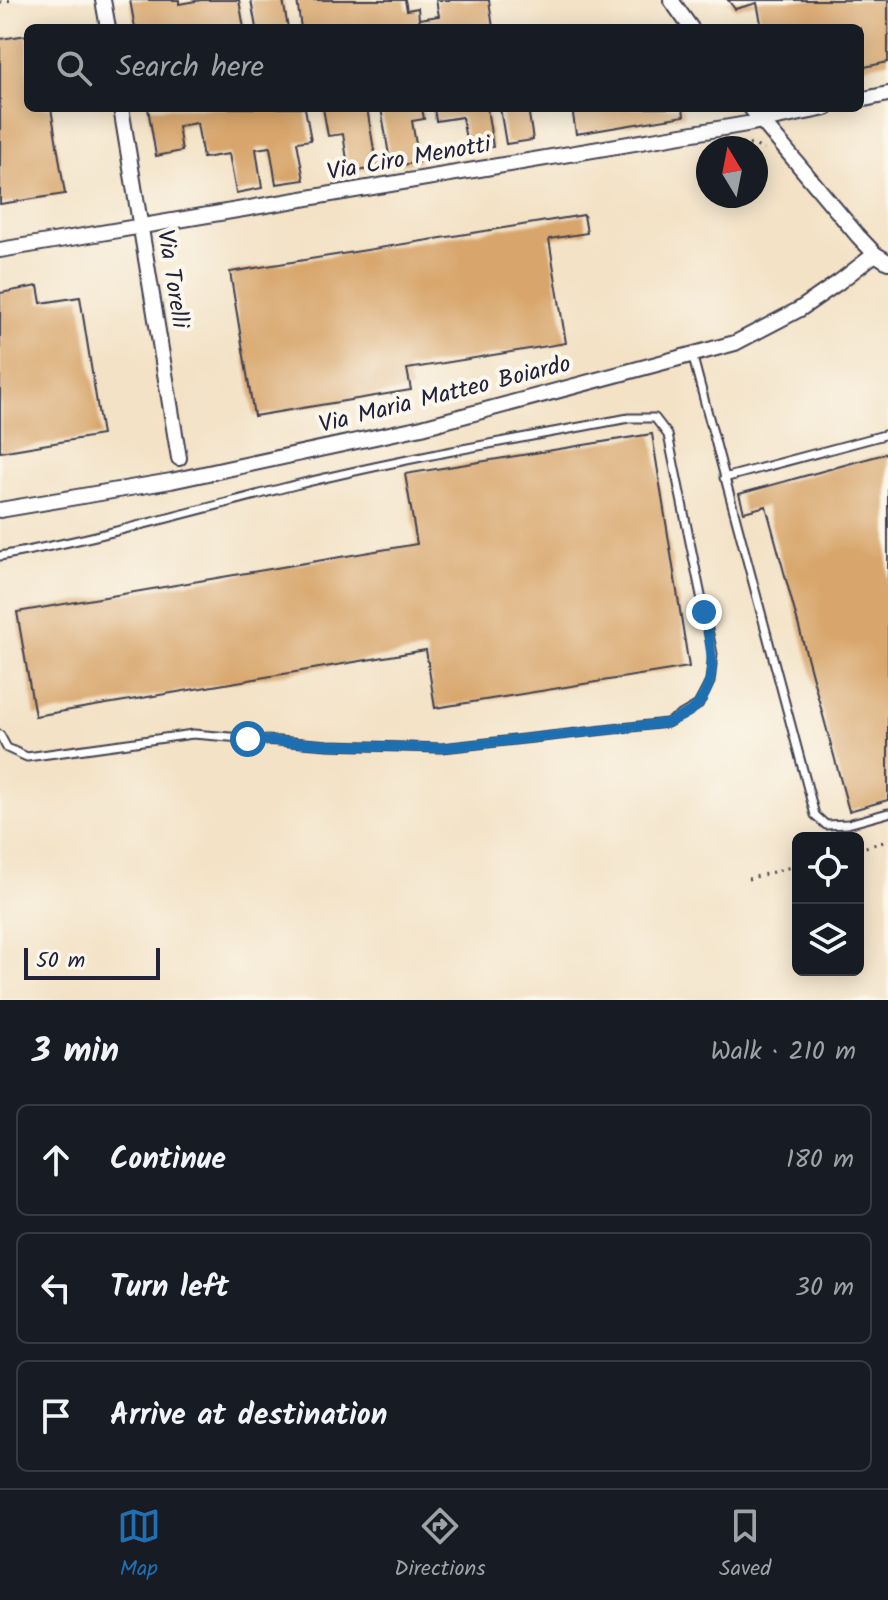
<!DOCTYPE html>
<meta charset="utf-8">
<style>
body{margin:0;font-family:Kalam,sans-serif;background:#20242c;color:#f1f3f6}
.controls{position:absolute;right:24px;bottom:24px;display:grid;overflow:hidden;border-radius:12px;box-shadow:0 4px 20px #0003}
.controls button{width:72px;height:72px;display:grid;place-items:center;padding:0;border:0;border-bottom:2px solid #363941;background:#171b24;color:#f1f3f6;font:40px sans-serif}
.compass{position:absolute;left:696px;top:136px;width:72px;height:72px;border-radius:50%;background:#171b24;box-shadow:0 4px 20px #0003;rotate:350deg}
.scale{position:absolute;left:24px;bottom:20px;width:136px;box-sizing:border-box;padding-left:8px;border:4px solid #22223b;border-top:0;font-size:22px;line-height:28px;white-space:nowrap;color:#22223b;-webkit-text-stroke:6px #fbf7ec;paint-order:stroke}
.stop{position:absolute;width:24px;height:24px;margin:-18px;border:6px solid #1f6fb2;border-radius:50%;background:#fff}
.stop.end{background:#1f6fb2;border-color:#fff;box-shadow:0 2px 8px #0008}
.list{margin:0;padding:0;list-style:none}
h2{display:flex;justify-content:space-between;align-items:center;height:104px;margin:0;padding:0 32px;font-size:34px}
h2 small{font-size:26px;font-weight:400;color:#9ea1a6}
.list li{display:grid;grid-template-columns:52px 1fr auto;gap:24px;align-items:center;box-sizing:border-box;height:112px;margin:0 16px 16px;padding:0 16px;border:2px solid #363941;border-radius:12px}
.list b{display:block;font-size:30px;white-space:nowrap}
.list em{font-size:26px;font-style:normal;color:#9ea1a6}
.icon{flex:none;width:44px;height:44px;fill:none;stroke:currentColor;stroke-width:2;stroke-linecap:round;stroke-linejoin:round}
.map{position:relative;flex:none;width:888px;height:1000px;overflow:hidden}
.search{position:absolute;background:#171b24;box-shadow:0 4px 20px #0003;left:24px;right:24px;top:24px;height:88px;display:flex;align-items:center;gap:20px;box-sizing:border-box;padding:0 28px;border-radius:12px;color:#9ea1a6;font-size:30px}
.sheet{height:488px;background:#171b24}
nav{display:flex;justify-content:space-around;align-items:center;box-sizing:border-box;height:112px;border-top:2px solid #363941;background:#171b24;font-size:22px;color:#9ea1a6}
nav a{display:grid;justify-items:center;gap:4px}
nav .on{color:#1f6fb2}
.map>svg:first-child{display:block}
</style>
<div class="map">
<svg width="888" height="1000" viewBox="0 0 888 1000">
<rect width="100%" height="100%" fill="#fbf7ec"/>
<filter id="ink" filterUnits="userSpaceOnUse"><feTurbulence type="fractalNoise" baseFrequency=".0125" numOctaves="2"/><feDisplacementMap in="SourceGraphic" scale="16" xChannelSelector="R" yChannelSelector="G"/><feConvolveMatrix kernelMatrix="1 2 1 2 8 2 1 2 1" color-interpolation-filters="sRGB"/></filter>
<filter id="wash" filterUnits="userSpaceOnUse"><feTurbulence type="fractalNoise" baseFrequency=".006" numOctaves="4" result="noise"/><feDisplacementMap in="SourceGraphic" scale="32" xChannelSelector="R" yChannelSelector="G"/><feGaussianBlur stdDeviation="1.8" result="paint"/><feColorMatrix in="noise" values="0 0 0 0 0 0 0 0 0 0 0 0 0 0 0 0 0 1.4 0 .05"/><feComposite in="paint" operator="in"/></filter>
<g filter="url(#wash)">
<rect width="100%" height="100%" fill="#f3e2c6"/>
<g id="blocks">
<path fill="#d8a66c" d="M130,0h49v4l22,-4h38l5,28h-109z
M251,0h32l5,28h-32z
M297,0h108l2,10 11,-2 1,11 20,-3 -3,-16h53l4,28h-192z
M728,0h160v62l-28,6v-40h-98l-5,-25 -22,6z
M28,35v73h23l14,86 -65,10v-165z
M148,108h157l6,32 -14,2 7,38 -28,4 -6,-37 -14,2 6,39 -26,5 -7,-39 -26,4 -6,-35 -19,3 4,25 -26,5z
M323,108h44l10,60 -28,4 -6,-38 -15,2z
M381,108h41l2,11 -12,2 7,41 -28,5z
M434,108h53l6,39 -25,4 -6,-34 -26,4z
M500,108h28l5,32 -27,4z
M572,108h111l1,8 -108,18z
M584,215l3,18 -38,6 17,104 -159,26 4,21 -157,26 -24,-144z
M38,286l3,17 39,-6 22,138 -102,17v-159z
M652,434l37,233 -254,41 -9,-58 -391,66 -18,-104 400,-68 -12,-70z
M888,453v347l-39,11 -83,-305 -22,6 -5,-18z"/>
</g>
</g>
<g filter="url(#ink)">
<use href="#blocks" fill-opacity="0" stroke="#413f50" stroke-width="2"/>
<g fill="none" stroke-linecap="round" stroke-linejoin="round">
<defs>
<path id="service" d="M692,354l123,461 11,10 22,-1 40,-11
M724,478l164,-44
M0,556c100,-18 197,-46 295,-71 110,-27 222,-46 334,-67h26l13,17 45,219 -3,28 -12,23 -31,18 -225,25 -114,-3 -135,-11 -166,23 -20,-9 -7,-13"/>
<path id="minor" d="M103,0l5,28
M671,0l20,28
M860,100l28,-6
M121,108l58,350
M751,108l107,128 17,18 13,8
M0,250l747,-126 79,-16
M0,510l171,-29 251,-54 313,-84 65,-34 39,-27 36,-28"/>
</defs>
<use href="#service" stroke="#413f50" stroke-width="11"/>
<use href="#minor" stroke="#413f50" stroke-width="18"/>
<path stroke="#413f50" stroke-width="3" stroke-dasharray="2 6" stroke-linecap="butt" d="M0,2l12,-2
M741,143l15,3 8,4
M858,849l30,-8
M748,879l50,-14"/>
<use href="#service" stroke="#fff" stroke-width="7"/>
<use href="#minor" stroke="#fff" stroke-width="14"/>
</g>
</g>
<g fill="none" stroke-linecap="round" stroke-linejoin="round" filter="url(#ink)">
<path stroke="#1f6fb2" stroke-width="10" d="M248,739l80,6 114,3 225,-25c10,-5 26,-11 32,-20 21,-27 11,-61 5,-91"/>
</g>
<g text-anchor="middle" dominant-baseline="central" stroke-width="8" stroke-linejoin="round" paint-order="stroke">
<g font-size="24" fill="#22223b" stroke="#fbf7ec">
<text transform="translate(409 159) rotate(-10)">Via Ciro Menotti</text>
<text transform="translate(172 279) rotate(81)">Via Torelli</text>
<text transform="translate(445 395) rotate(-14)">Via Maria Matteo Boiardo</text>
</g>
</g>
</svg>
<div class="controls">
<button><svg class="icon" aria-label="locate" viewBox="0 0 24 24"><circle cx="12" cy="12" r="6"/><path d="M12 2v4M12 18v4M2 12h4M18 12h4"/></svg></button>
<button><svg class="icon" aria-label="layers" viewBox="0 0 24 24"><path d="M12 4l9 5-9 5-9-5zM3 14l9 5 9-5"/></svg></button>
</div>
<svg class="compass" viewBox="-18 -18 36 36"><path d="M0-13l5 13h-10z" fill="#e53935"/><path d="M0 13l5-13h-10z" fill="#9ea1a6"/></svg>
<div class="scale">50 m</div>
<div class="stop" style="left:248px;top:739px"></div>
<div class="stop end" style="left:704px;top:612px"></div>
<div class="search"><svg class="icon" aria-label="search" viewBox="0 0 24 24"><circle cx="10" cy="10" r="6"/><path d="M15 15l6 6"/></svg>Search here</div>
</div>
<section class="sheet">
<h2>3 min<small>Walk · 210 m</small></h2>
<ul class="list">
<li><svg class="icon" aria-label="ahead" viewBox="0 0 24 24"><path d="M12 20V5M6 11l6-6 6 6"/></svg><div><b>Continue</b></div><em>180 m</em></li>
<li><svg class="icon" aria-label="left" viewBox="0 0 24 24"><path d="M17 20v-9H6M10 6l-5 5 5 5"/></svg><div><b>Turn left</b></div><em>30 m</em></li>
<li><svg class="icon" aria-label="arrive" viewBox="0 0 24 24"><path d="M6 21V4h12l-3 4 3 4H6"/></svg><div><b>Arrive at destination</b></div></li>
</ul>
</section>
<nav>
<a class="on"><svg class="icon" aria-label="map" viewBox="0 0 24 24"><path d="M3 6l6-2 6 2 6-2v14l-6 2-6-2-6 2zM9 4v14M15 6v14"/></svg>Map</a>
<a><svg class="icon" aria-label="directions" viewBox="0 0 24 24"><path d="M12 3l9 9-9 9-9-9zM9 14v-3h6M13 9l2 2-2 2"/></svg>Directions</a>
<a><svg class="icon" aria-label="saved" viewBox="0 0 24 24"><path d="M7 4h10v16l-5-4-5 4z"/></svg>Saved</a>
</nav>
